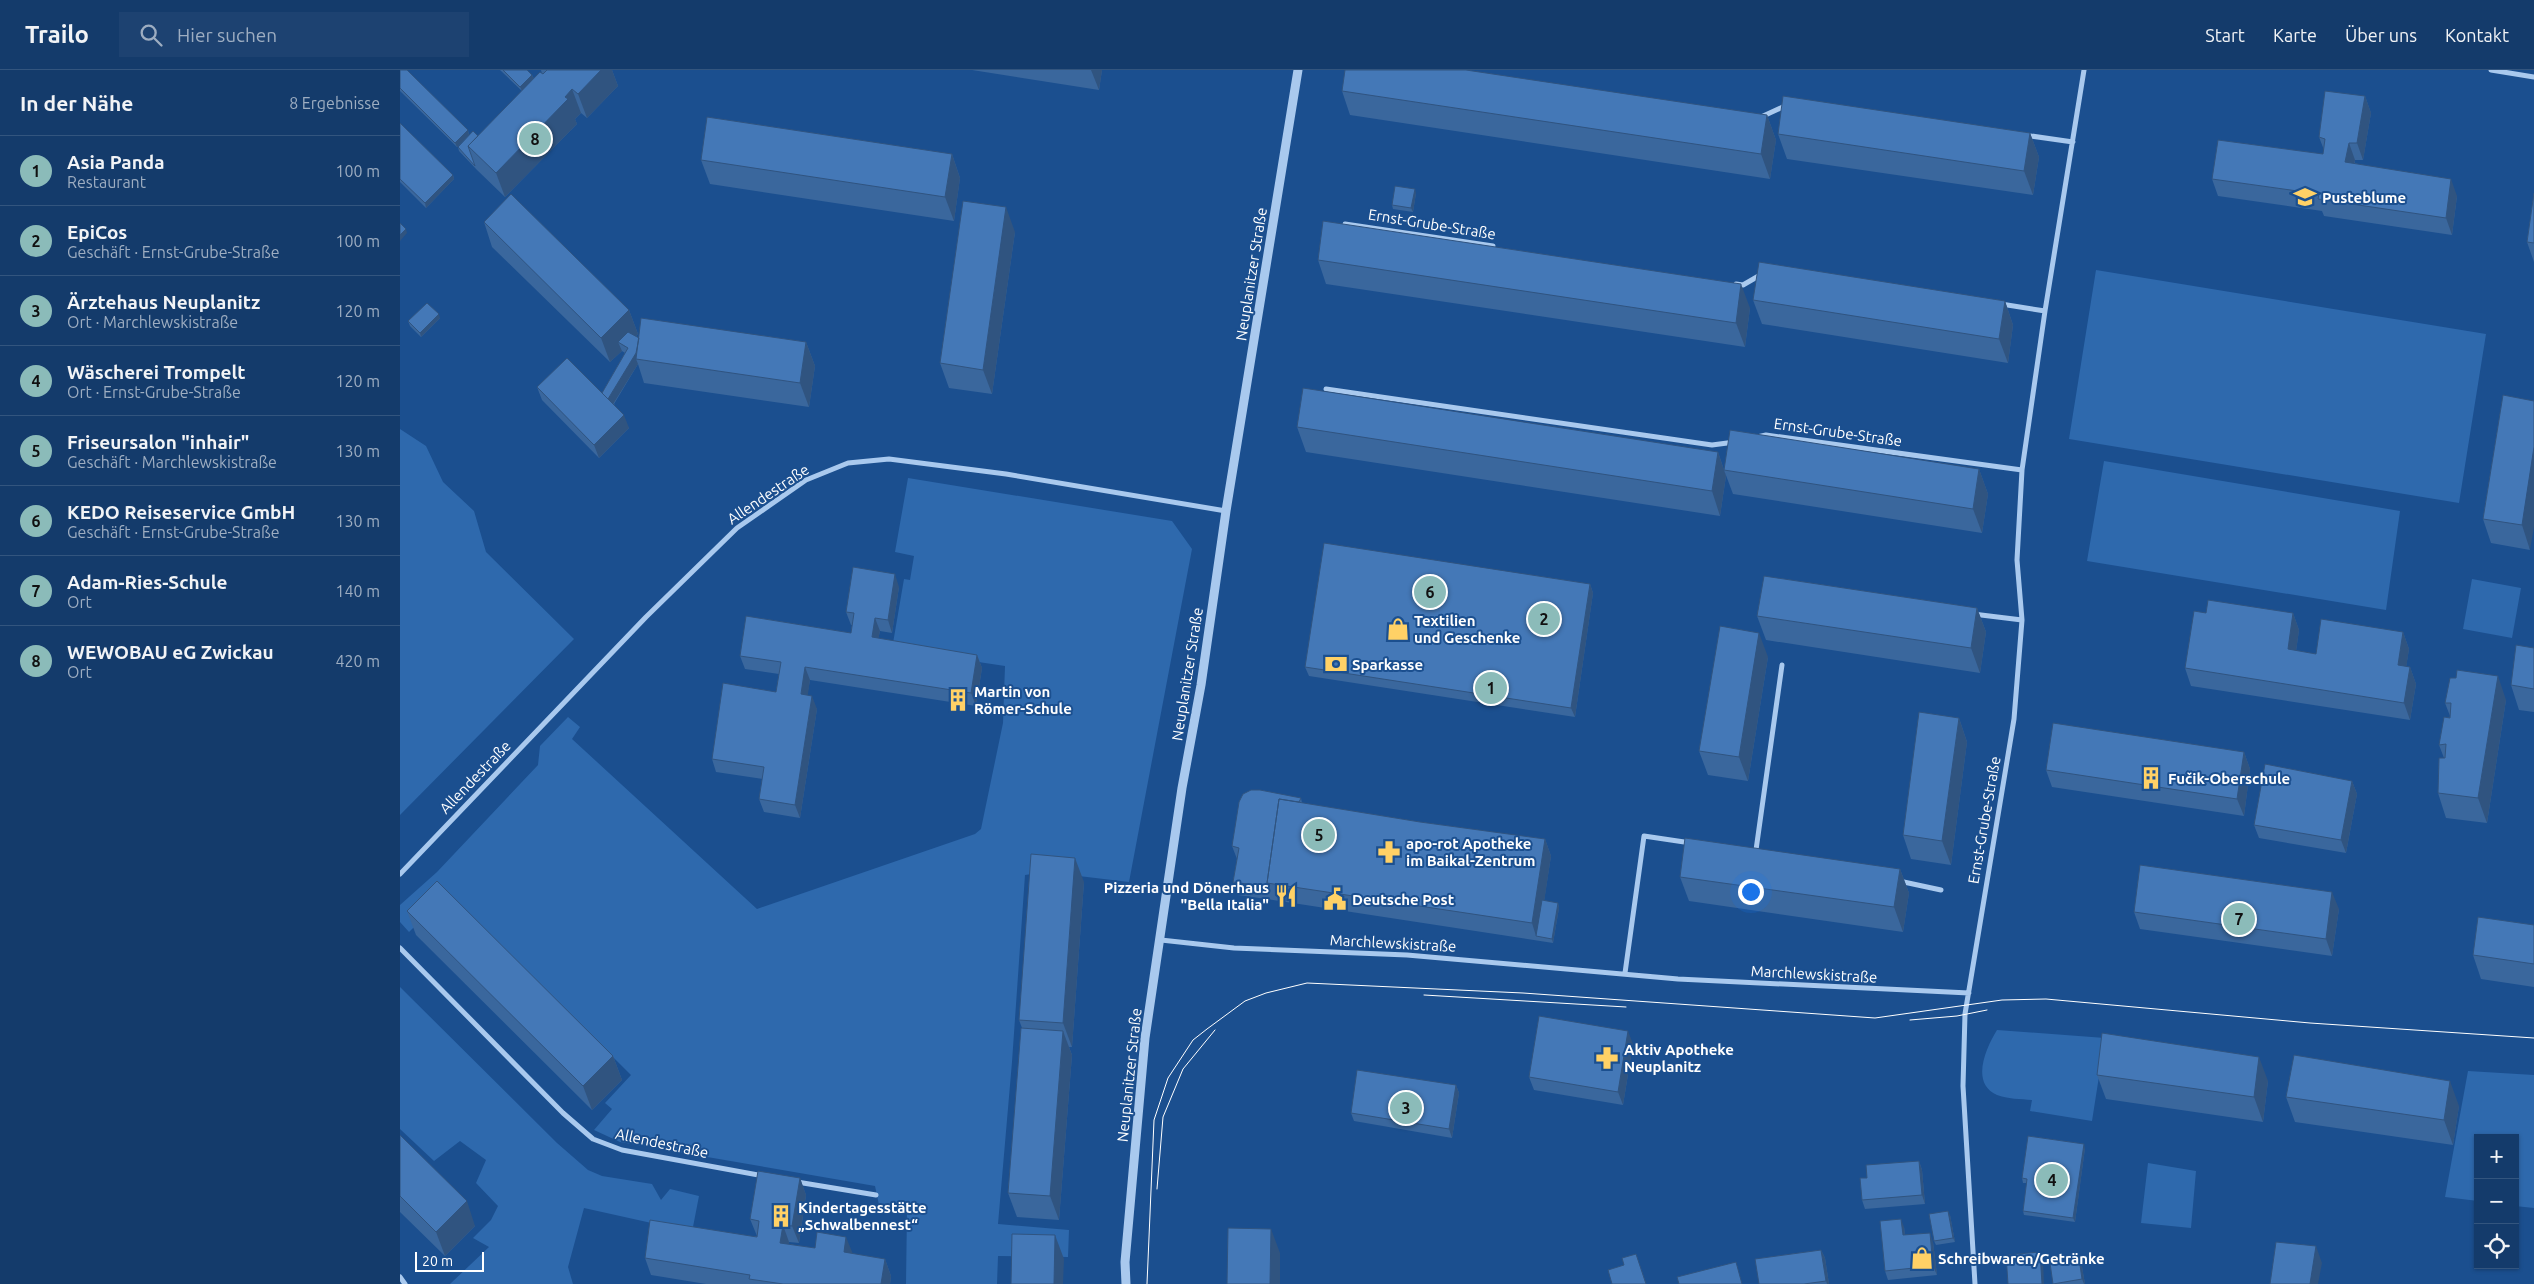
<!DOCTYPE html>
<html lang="de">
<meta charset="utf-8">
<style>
body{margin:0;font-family:Ubuntu,sans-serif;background:#1d4271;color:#f1f3f6}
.controls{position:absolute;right:15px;bottom:15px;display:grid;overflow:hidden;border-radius:0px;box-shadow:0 1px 4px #0004}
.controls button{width:45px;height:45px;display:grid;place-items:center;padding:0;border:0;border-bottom:1px solid #33557e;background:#143b6b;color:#f1f3f6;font:25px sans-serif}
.scale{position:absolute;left:15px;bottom:12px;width:69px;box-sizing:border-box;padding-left:5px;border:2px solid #fff;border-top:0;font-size:14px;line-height:18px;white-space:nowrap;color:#fff;-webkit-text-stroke:4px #1b4f8f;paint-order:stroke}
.you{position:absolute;left:1350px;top:821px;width:18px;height:18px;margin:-12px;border:4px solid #fff;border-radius:50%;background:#1a73e8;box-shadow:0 0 0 8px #1a73e833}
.badge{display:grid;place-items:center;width:32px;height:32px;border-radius:50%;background:#8bbbb9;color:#111;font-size:16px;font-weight:700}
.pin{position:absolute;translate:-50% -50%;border:2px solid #fff;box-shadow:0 1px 5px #0006}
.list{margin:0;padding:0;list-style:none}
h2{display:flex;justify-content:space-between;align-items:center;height:65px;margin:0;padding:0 20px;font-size:21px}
h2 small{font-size:16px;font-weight:400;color:#9dadc1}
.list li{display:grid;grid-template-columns:32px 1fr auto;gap:15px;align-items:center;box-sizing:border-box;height:70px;padding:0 20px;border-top:1px solid #33557e}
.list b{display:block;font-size:19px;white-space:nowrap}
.list p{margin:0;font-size:16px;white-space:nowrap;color:#9dadc1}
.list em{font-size:16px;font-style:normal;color:#9dadc1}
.icon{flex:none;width:28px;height:28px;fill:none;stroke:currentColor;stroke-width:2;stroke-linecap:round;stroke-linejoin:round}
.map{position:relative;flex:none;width:2134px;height:1214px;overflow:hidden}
header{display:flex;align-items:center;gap:30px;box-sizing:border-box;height:70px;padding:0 25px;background:#143b6b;border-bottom:1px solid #33557e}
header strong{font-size:24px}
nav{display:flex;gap:28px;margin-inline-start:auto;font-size:18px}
.search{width:350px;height:45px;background:#1d4271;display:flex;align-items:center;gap:12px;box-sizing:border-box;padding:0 18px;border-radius:0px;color:#9dadc1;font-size:19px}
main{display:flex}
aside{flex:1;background:#143b6b}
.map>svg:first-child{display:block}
</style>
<header>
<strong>Trailo</strong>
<div class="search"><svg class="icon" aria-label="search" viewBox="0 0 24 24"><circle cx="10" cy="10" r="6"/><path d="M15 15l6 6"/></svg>Hier suchen</div>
<nav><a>Start</a><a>Karte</a><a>Über uns</a><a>Kontakt</a></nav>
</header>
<main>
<aside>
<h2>In der Nähe<small>8 Ergebnisse</small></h2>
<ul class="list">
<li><span class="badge">1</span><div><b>Asia Panda</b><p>Restaurant</p></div><em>100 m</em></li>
<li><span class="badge">2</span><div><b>EpiCos</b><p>Geschäft · Ernst-Grube-Straße</p></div><em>100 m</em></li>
<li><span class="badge">3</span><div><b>Ärztehaus Neuplanitz</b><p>Ort · Marchlewskistraße</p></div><em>120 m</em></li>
<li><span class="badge">4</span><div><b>Wäscherei Trompelt</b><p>Ort · Ernst-Grube-Straße</p></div><em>120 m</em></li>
<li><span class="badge">5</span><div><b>Friseursalon &quot;inhair&quot;</b><p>Geschäft · Marchlewskistraße</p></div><em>130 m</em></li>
<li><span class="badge">6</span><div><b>KEDO Reiseservice GmbH</b><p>Geschäft · Ernst-Grube-Straße</p></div><em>130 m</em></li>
<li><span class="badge">7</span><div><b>Adam-Ries-Schule</b><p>Ort</p></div><em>140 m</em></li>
<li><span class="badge">8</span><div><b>WEWOBAU eG Zwickau</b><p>Ort</p></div><em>420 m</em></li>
</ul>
</aside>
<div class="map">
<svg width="2134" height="1214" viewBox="0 0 2134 1214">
<rect width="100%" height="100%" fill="#1b4f8f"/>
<path fill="#2e69ad" d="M1696,200l390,64 -27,169 -390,-64z
M0,359l26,17 17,36 31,29 12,41 88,87 -174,176z
M1704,391l296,50 -14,99 -299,-49z
M508,408l264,43 20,28 -63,333 -84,-10 -20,3 -13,187 -14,162 71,6 -1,27 -70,-1 -1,28h-91l1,-74 -28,-5 -4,-19 -255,-44 -26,-12 18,-21 -7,-6 26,-28 -166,-165 -18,-15 -38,37 -9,-10v-17l37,-33 101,-107 2,-19 28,-29 12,10 -8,12 185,170 218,-75 6,-5 22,-106 2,-57 -113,-17 12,-70 6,1 4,-24 -19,-4z
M2072,509l49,9 -9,50 -49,-9z
M0,917l157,156 31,27 14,6 50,8 9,16 9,-11 29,7 -7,36 -108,-24 -16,59 5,17h-123l39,-37 -16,-9 18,-18 7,-14 -22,-23 10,-23 -26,-19 -26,20 -34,-32z
M1597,960l108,8 -13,83 -62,-10 2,-11c-11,-1 -25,-1 -35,-5 -27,-12 -11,-47 0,-65z
M2068,1001l66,4v133l-19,-2v-68h-37v63l-33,-4z
M1748,1093l48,8 -5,57 -50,-5z"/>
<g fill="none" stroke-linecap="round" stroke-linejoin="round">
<path stroke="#a9c9ee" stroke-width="5" d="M2091,0l43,7
M1361,47l26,-12
M1624,65l49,7
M945,154l148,22
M1336,214l7,1 19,-11
M1601,234l44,7
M926,319l386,56 23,-3
M1357,367l9,-2 256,35
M1573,544l49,6
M1356,780l26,-185
M0,804l246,-257 91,-89 69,-48 42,-17 41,-4 117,15 220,37
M1499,811l42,9
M761,870l73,8 173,7 271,24 291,14
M0,878l163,165 30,26 29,11 142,26
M1225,903l19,-137 47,7
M397,1112l79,13
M0,1207l5,7
M1575,1214l-12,-198 2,-72 49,-295 8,-99 -5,-60 5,-90 23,-159 39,-241"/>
<path stroke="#a9c9ee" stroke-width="9" d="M726,1214l-1,-22 20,-224 37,-250 19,-103 25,-174 72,-441"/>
<path stroke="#fff" stroke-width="1" d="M1024,925l202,12
M1510,950l47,-4 30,-6
M757,1119l6,-72 20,-48 32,-39
M747,1214l7,-164 14,-42 25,-38 14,-11 38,-28 21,-8 41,-10 216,10 352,25 127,-18 44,-1 264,24 224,15"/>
</g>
<path fill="#3a679d" d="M0,0l68,60 1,5 -12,12 -57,-56z
M100,0h27l5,5 2,4 8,-5 -1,-4h71l6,16 -31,32 -6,-5 -6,6 2,5 -72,73 -28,-27 -18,-19 -1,-4 20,-11 44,-45z
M572,0h130l-3,20z
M942,21l425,24 9,25 -6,39 -420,-64z
M1965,26l6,17 -8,47h-8v3l102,33 -5,39 -128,-19 -2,-5 -104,-15 -6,-17 111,-25 1,-4 -5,-13z
M0,53l53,52 1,4 -28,29 -26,-26z
M1630,63l9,24 -6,38 -246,-36 -9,-25z
M552,84l8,24 -6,43 -244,-37 -9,-24z
M1016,123l-3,19 -20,-3 -1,-4z
M2134,123v69l-7,-20z
M84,152l145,88 9,24 -2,2 3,2 167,4 9,24 -6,41 -165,-24 -6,-19 -24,40 15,24 -30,30 -57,-58 -5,-13 65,6 23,-40 -3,-2 -12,11 -118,-115z
M615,162l-23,162 -43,-6 -9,-25z
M918,190l432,48 -5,39 -419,-63z
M1353,230l252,1 8,24 -5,38 -246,-39z
M40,248l-19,19 -11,-11 -2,-5z
M2103,325l27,155 -39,-7 -8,-24z
M897,357l421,25 8,24 -6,40 -414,-64z
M1579,399l9,25 -6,39 -249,-39 -9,-24z
M1190,514l3,9 -18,124 -266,-41 -4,-9z
M499,517l-7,46 -12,-2 -2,8 99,16 5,13 -6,38 -166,-26 -3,16 10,13 -17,109 -36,-6 -5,-13 4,-20 -47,-7 -4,-13 64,-67 3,-18 -34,-5 -5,-13 111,-23 1,-8h-1l-5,-13z
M1577,538l9,24 -6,41 -214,-33 -9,-24z
M1806,543h87l6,17 -3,21 20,3 87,-22 6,17 -3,18h4l6,17 -6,36 -219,-34 -6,-18z
M2134,578v64l-15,-2 -8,-25z
M1368,587l-20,124 -40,-6 -9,-24z
M2106,630l-19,123 -41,-5 -8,-25 6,-35 -5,-13 11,-29 -5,-13z
M1559,648l8,24 -16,123 -40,-6 -8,-24z
M1844,682l6,17 -6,47 -192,-29 -6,-17z
M1952,711l5,13 -11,59 -87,-15 -5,-13z
M901,728l1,5 118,19 125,17 6,17 -7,45 14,2 1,5 -6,35 -280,-43 -35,-5 -5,-13 4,-23 -5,-13z
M1500,799l9,24 -6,39 -214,-31 -9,-24z
M684,812l-12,165h-3l3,8 -13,165 -42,-3 -9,-24 14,-165 -3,-8z
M1939,839l-7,47 -192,-27 -6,-17z
M7,841l206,145 9,24 -30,30 -176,-175z
M2134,855v62l-53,-8 -8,-24z
M1233,974l-10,61 -89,-15 -5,-13z
M1697,1005l171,6 -5,41 -157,-23z
M1056,1015l3,8 -7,45 -98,-17 -3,-8z
M1886,1027l173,9 -6,39 -158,-23z
M0,1065l75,91 -30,30 -45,-44z
M1685,1078l-10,74 -51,-7 -1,-4 4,-28h-4l-1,-5z
M1519,1091l3,9 3,34 -60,5 -3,-9 5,-22z
M400,1108l6,17 -7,48 -10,-1 -1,2 97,15 6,17 -1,8h-184l-55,-9 -6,-17 112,-22 -7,-17z
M1550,1145l5,27 -19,3 -2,-4z
M1504,1157l1,8 28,7 4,33 -49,5 -3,-9z
M1421,1180l4,8 4,26h-70z
M1682,1197l3,17h-32z"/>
<path fill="#305480" d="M201,0h11l6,16 -31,32 -9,-24z
M691,0h11l-3,20z
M132,5l2,4 -12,12 -2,-4z
M172,19l9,24 -6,6 2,5 -72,73 -9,-24z
M1965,26l6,17 -8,47 -6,-17z
M1367,45l9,25 -6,39 -9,-25z
M68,60l1,5 -12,12 -2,-4z
M1630,63l9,24 -6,38 -9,-24z
M1949,73l6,17 -3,19 -7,-17z
M552,84l8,24 -6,43 -9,-24z
M53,105l1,4 -28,29 -1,-5z
M2051,109l6,17 -5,39 -6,-17z
M1015,119l1,4 -3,19 -2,-4z
M606,137l9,25 -23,162 -9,-24z
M6,159l1,4 -7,8v-6z
M1341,214l9,24 -5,39 -9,-24z
M1605,231l8,24 -5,38 -9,-24z
M229,240l9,24 -12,13 -8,-5 4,9 -12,11 -9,-24z
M39,244l1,4 -19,19 -1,-4z
M406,272l9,24 -6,41 -9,-24z
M236,283v6l2,5 -28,45 -3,-8z
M224,345l5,13 -30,30 -5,-13z
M2134,377v80l-4,23 -8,-25z
M1318,382l8,24 -6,40 -8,-25z
M1579,399l9,25 -6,39 -9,-24z
M495,504l4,13 -7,46 -4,-13z
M1190,514l3,9 -18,124 -4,-9z
M1577,538l9,24 -6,41 -9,-25z
M1893,543l6,17 -5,36 -6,-17z
M475,548l5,13 -4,19 -4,-13z
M2003,562l6,17 -5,33 -6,-17z
M1359,563l9,24 -20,124 -9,-24z
M577,585l5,13 -6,38 -5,-13z
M405,597l5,13 -4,27 -5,-13z
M2010,597l6,17 -6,36 -6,-17z
M2098,606l8,24 -19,123 -9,-25z
M412,626l5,13 -17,109 -5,-13z
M1559,648l8,24 -16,123 -9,-24z
M1844,682l6,17 -6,47 -7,-17z
M1952,711l5,13 -11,59 -5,-13z
M1145,769l6,17 -12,80h-3l-4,-13z
M675,788l9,24 -12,165 -9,-24z
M1500,799l9,24 -6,39 -9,-25z
M1932,822l7,17 -7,47 -6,-17z
M1158,833l1,5 -6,35 -1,-4z
M663,961l9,24 -13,165 -9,-24z
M1228,961l5,13 -10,61 -5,-13z
M213,986l9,24 -30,30 -9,-24z
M1859,987l9,24 -5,41 -9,-25z
M2050,1011l9,25 -6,39 -9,-25z
M1056,1015l3,8 -7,45 -3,-9z
M1684,1074l1,4 -10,74 -2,-4z
M1519,1091l3,9 3,34 -3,-9z
M400,1108l6,17 -7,48 -7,-17z
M67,1131l8,25 -30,30 -9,-24z
M1548,1141l2,4 5,27 -2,-4z
M1501,1149l3,8 2,17 -3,-9z
M383,1155l6,17 -3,18 -6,-17z
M871,1159l9,24v31h-10z
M1530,1163l3,9 4,33 -4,-9z
M655,1165l9,24 -1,25h-9z
M446,1167l7,17 -9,-2z
M1916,1176l6,17 -4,21h-8z
M1421,1180l4,8 4,26h-2l-1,-3z
M1640,1182l3,9 1,23h-2z
M1679,1188l3,9 3,17h-1l-2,-5z
M485,1189l6,17 -1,8h-9z"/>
<path fill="#4478b7" stroke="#305480" d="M0,0h7l61,60 -13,13 -55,-55z
M103,0h24l5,5 -12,12z
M147,0h54l-23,24 -6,-5 -7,8 3,2 -72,74 -28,-27 72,-74 3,2z
M945,0h121l301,45 -6,39 -419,-63z
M1925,21l40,5 -8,47h-8l-4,19 106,17 -5,39 -128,-19 1,-5 -107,-15 6,-39 105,14 2,-15 -6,-2z
M1383,26l247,37 -6,38 -246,-37z
M307,47l245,37 -7,43 -244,-37z
M0,53l53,52 -28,28 -25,-24z
M73,61l5,5 -10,10 7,20 -17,-19z
M995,116l20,3 -4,19 -19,-3z
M2134,123v50l-7,-1z
M111,124l118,116 -28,28 -117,-116z
M563,131l43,6 -23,163 -43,-7z
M923,151l418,63 -5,39 -418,-63z
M0,153l6,6 -6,6z
M1359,192l246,39 -6,38 -246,-39z
M27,233l12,11 -19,19 -12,-12z
M241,248l165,24 -6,41 -164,-24z
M228,262l11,6 -3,15 -28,46 -6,-6 26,-45 -10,-6z
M167,288l57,57 -30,30 -57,-58z
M903,318l415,64 -6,39 -415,-64z
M2103,325l31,6v46l-12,78 -39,-6z
M1330,360l249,39 -6,40 -249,-39z
M924,473l266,41 -19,124 -266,-41z
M453,497l42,7 -7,46 -13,-2 -3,19 105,18 -6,38 -166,-26 -4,27 11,2 -17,109 -36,-6 5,-32 -52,-8 11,-76 53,9 5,-30 -41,-6 6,-40 105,17 3,-20 -8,-1z
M1364,506l213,32 -6,40 -214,-32z
M1808,530l85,13 -5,36 28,5 5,-35 82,13 -5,33 12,2 -6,36 -219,-35 9,-57 12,2z
M1320,556l39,7 -20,124 -40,-6z
M2116,575l18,3v41l-23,-4z
M2057,600l41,6 -20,122 -40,-5 1,-35h6l1,-14 -7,1 5,-28 6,1 1,-15h-6l5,-25h6z
M1519,642l40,6 -17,123 -39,-6z
M1653,653l191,29 -7,47 -191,-29z
M1865,694l87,17 -11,59 -87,-15z
M851,720h9l41,8 -2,4 -20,-3 -12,84 1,4 -35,-5 6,-34 -7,-2 7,-44 4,-8z
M879,729l141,23 125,17 -13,84 -265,-40z
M1285,768l215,31 -6,38 -214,-30z
M631,784l44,4 -12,165 -44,-3z
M1740,795l192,27 -6,47 -192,-27z
M37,811l176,175 -30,30 -176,-175z
M1142,830l16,3 -6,36 -16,-3z
M2078,847l56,8v39l-61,-9z
M1139,946l89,15 -10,61 -89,-15z
M621,958l42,3 -13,165 -42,-3z
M1702,963l157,24 -5,40 -157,-22z
M1894,985l156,26 -6,39 -158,-23z
M957,1000l99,15 -7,44 -98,-16z
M0,1065l67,66 -31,31 -36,-36z
M1628,1066l56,8 -11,74 -50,-7 4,-32 -5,-1z
M1519,1091l3,34 -60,5 -2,-22h7l-1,-13z
M358,1101l42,7 -8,48 -9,-1 -3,18 35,5 2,-16 29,5 -2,15 41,7 -4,25h-98l-34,-5 1,-4 -105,-17 5,-38 107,17 2,-16 -9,-2z
M1548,1141l5,27 -19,3 -5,-27z
M1501,1149l2,16 27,-2 3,33 -48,5 -5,-50z
M828,1158l43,1 -1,55h-43z
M612,1164l43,1 -1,49h-43z
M1876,1172l40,4 -6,38h-40z
M1421,1180l5,31 -22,3h-45l-4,-25z
M1640,1182l2,32h-34l-2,-29z
M1236,1184l10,30h-34l-4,-14 16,-5 -2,-7z
M1679,1188l3,21 -29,5 -3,-21z
M1336,1192l6,22h-63l-2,-7z"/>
<defs>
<symbol id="school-bare" viewBox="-9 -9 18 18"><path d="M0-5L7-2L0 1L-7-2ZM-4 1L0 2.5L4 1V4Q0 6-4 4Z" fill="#ffd166" stroke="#1b4f8f" stroke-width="2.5" paint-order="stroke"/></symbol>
<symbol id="shop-bare" viewBox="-9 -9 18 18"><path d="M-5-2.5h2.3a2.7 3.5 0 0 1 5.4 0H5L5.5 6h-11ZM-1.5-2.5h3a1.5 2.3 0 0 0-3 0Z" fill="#ffd166" stroke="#1b4f8f" stroke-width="2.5" paint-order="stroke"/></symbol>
<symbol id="bank-bare" viewBox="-9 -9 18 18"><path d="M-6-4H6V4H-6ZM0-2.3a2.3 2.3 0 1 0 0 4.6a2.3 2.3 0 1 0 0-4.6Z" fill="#ffd166" stroke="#1b4f8f" stroke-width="2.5" paint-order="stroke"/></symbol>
<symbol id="building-bare" viewBox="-9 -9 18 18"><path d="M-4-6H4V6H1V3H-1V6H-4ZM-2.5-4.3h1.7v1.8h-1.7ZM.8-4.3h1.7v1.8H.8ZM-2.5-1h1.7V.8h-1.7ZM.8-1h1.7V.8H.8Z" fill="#ffd166" stroke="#1b4f8f" stroke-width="2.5" paint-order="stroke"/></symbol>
<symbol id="pharmacy-bare" viewBox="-9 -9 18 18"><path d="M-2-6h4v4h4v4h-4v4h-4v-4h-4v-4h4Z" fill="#ffd166" stroke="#1b4f8f" stroke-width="2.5" paint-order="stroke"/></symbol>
<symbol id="restaurant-bare" viewBox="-9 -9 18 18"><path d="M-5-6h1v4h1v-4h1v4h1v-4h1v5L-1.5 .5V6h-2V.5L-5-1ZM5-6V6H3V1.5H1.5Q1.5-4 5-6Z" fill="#ffd166" stroke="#1b4f8f" stroke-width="2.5" paint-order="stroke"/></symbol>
<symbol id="civic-bare" viewBox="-9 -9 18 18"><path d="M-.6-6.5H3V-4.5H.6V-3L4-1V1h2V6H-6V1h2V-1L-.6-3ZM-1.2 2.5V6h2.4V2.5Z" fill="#ffd166" stroke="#1b4f8f" stroke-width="2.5" paint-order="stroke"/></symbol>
</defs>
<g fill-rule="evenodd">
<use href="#school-bare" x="1889" y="111" width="32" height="32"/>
<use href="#shop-bare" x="982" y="543" width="32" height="32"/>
<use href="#bank-bare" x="920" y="578" width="32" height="32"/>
<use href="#building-bare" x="542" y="614" width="32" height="32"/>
<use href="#building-bare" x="1735" y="692" width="32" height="32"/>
<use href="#pharmacy-bare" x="973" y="766" width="32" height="32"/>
<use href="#restaurant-bare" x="870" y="810" width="32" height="32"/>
<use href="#civic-bare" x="919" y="813" width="32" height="32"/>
<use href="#pharmacy-bare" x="1191" y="972" width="32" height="32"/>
<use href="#building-bare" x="365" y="1130" width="32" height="32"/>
<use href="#shop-bare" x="1506" y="1172" width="32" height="32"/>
</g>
<g text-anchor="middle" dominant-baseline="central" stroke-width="4" stroke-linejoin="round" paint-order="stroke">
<g font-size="15" font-weight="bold" fill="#fff" stroke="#1b4f8f" text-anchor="start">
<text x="1922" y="127">Pusteblume</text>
<text x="1014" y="550">Textilien<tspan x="1014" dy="17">und Geschenke</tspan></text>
<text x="952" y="594">Sparkasse</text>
<text x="574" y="621">Martin von<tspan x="574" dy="17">Römer-Schule</tspan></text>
<text x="1768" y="708">Fučik-Oberschule</text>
<text x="1006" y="773">apo-rot Apotheke<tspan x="1006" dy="17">im Baikal-Zentrum</tspan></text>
<text x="869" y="817" text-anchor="end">Pizzeria und Dönerhaus<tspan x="869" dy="17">"Bella Italia"</tspan></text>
<text x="952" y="829">Deutsche Post</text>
<text x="1224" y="979">Aktiv Apotheke<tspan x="1224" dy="17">Neuplanitz</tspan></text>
<text x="398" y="1137">Kindertagesstätte<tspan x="398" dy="17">„Schwalbennest“</tspan></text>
<text x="1538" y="1188">Schreibwaren/Getränke</text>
</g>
<g font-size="15" fill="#fff" stroke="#1b4f8f">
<text transform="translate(1032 154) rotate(9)">Ernst-Grube-Straße</text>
<text transform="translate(851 204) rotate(-81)">Neuplanitzer Straße</text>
<text transform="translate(1438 362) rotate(8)">Ernst-Grube-Straße</text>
<text transform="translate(368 424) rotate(-34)">Allendestraße</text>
<text transform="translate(787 604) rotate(-81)">Neuplanitzer Straße</text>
<text transform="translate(75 707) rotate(-46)">Allendestraße</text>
<text transform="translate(1584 750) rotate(-80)">Ernst-Grube-Straße</text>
<text transform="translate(993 873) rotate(3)">Marchlewskistraße</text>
<text transform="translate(1414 904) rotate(3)">Marchlewskistraße</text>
<text transform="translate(729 1005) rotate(-84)">Neuplanitzer Straße</text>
<text transform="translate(262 1073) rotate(12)">Allendestraße</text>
</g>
</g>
</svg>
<div class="controls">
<button>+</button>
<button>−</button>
<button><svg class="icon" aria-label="locate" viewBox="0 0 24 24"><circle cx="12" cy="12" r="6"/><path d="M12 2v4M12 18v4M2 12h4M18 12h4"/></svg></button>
</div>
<div class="scale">20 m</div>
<div class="you"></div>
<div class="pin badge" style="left:1091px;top:618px">1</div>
<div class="pin badge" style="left:1144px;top:549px">2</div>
<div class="pin badge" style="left:1006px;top:1038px">3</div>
<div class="pin badge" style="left:1652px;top:1110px">4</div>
<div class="pin badge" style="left:919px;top:765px">5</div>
<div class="pin badge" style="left:1030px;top:522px">6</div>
<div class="pin badge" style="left:1839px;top:849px">7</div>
<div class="pin badge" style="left:135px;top:69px">8</div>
</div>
</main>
